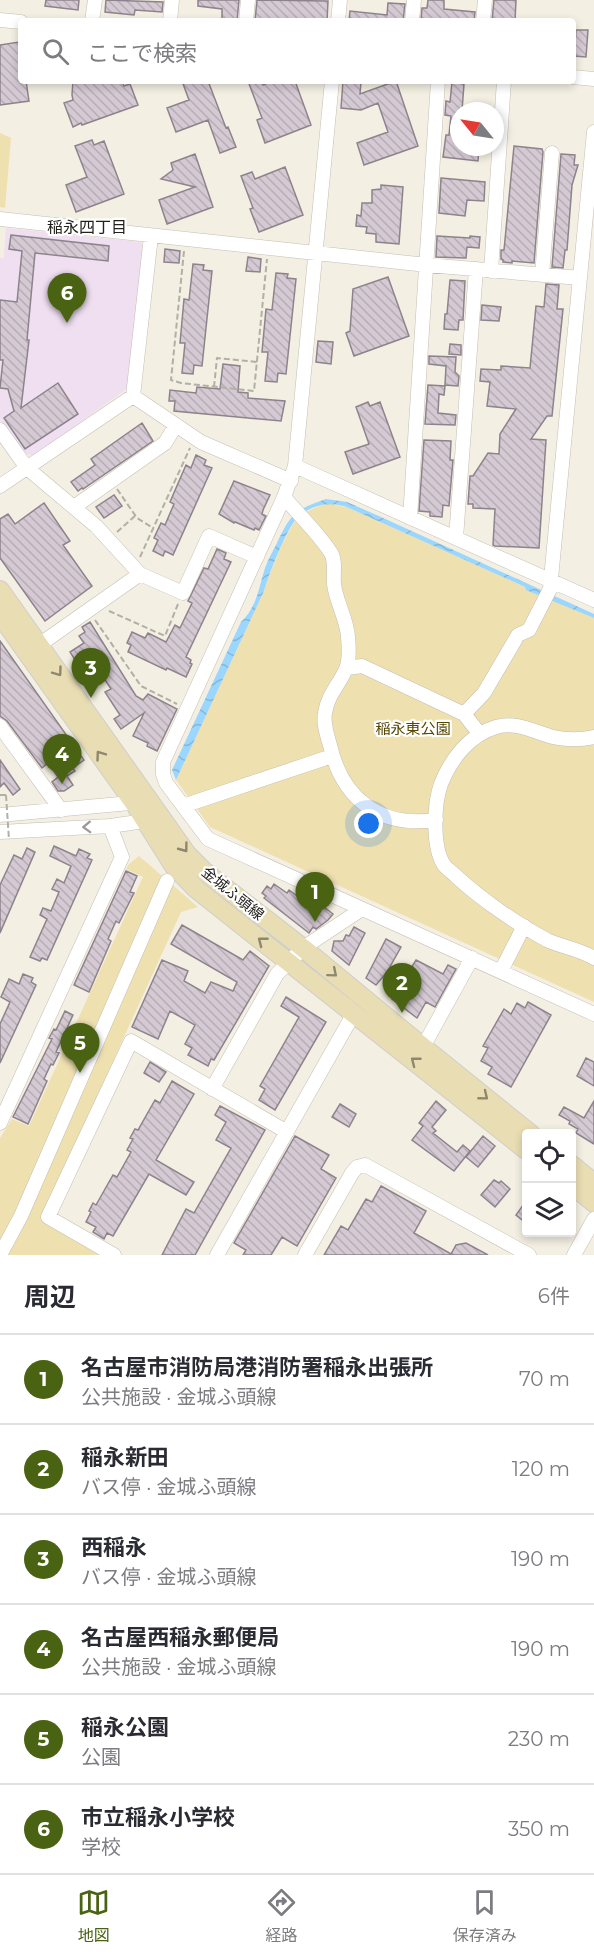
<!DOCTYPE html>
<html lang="ja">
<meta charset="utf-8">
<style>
body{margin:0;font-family:Montserrat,"Noto Sans JP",sans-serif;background:#f7f7f7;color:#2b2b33}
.controls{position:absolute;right:18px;bottom:18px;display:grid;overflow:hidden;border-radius:6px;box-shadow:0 3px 9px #0003}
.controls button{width:54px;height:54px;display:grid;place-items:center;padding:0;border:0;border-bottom:2px solid #e1e1e2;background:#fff;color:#2b2b33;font:30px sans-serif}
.compass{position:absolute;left:450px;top:102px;width:54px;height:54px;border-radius:50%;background:#fff;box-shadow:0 3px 9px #0003;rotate:300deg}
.you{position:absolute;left:369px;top:824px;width:21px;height:21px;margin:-15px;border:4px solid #fff;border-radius:50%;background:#1a73e8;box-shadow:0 0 0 9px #1a73e833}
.badge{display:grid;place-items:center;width:39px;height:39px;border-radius:50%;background:#496312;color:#fff;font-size:20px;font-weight:700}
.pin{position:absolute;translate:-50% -50px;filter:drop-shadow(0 2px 3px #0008)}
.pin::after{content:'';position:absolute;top:32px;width:21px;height:18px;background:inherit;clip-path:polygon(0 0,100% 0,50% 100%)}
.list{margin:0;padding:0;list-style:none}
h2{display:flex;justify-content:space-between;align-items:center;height:78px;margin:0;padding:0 24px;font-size:26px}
h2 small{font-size:20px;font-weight:400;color:#7c7c81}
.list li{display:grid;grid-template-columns:39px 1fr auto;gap:18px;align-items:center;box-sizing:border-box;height:90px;padding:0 24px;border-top:2px solid #e1e1e2}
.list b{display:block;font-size:22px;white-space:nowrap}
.list p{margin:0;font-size:20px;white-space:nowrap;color:#7c7c81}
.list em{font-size:20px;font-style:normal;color:#7c7c81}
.icon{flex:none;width:33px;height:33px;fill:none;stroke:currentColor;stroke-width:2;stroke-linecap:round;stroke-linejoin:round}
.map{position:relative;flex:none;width:594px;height:1255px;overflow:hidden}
.search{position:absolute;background:#fff;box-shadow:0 3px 9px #0003;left:18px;right:18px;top:18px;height:66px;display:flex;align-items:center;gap:15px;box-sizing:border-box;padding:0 21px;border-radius:6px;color:#7c7c81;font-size:22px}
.sheet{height:618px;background:#fff}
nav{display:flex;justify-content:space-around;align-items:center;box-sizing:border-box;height:84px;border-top:2px solid #e1e1e2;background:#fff;font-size:16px;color:#7c7c81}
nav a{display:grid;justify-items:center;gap:3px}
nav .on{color:#496312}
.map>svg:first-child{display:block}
</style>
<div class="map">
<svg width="594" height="1255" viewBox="0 0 594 1255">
<defs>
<pattern id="water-waves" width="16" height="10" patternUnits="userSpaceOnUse" patternTransform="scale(1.5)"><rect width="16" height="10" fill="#9ad6fe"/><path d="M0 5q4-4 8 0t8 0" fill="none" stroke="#84b7d9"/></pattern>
<pattern id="building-back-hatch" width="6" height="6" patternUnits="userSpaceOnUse" patternTransform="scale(1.5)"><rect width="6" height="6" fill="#d5cad4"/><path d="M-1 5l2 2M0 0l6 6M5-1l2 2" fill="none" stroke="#b7adb5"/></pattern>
</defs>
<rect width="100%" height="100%" fill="#f3efe2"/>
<path fill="#efdff1" d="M6,228l134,14 3,4 -15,142 -95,68 -9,-3 -24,-34v-161h4z"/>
<path fill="#efe0b0" d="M0,133l11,5 -6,70 -5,-1z
M328,503l21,5 245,110v384l-384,-175 -34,-47 88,-189c5,-16 23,-62 34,-73 8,-8 20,-11 30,-15z
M139,856l59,51 -17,5 -140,307 61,36h-102v-117l12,-19 17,7 114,-249 -17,-8 3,-5z"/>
<path fill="url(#water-waves)" d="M326,499l21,3 34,15 213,97v4l-68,-28 -1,-3 -176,-79c-17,-7 -38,-4 -52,10 -11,12 -28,56 -33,73l-88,189 -4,-10 69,-148c16,-15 18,-35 24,-54 3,-9 8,-17 12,-25 14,-30 18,-33 49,-44z"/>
<path fill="url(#building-back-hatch)" stroke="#8d838c" stroke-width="1.5" d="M46,0h33l-1,10 -33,-4z
M106,0l57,2 -1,10 -27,-2 -1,5 -29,-3z
M198,0h41l-2,21h-15v-12l-24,-3z
M257,0l71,1 -1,20h-72z
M428,0h16v9l31,3 -1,9h-50l-3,-1 1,-12h5z
M494,0h22l-1,21h-23z
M388,3l17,1 -2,17h-54l1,-10 37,4z
M576,30h12l-2,27 -12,-1z
M19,42l2,39h5l3,20 -29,4v-60z
M73,81h49l2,5 6,-2 8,21 -56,20 -1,-2 -8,4 -9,-24 9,-3 -1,-5z
M182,81h26l18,47 2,-1 8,20 -16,6 -12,-33 -32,12 -9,-24 22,-8z
M248,81h13l2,4 9,-4h23l16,44 -46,18 -8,-23 5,-2z
M343,81l18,1 -1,12 36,-13 22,65 -54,19 -7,-22 31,-11 -10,-29 -17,7 -20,-2z
M452,82l12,2 -2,27h-3v36h20l-1,14 -35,-4 3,-22h3l2,-19 -6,-1 1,-14 4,1z
M92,140l2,5 10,-4 20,53 -48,18 -10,-27 21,-8 -12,-31z
M514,146l28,3 1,3 -9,111 -22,-2v2l-9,-1v-2l-2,-1v-9h3z
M195,154l18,53 -46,17 -8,-24 36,-13 -34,-8 12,-9 -2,-7z
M561,154l14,1 -1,10h4l-6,20 -5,65h-2l-2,18 -11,-1z
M285,167l18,48 -44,17 -9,-23 3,-1 -12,-32 11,-4 3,7z
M441,178l44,4 -1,19 -17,-1 -2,16 -26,-3z
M381,185l22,2 -4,57 -23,-2v-8l-10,-1 1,-6 -11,-1 1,-11 4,1 1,-13h10v-13l9,-1z
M11,235l98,11 -1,15 -73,-8 -8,87h2l-8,68 37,-25 20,31 -53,35 -21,-31 10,-7 -6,-22 -8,-1 3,-28h-3v-60l17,2 5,-51 -13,-2z
M437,236l33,2v-2l10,1 -1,11 -12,-1 -1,11 -30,-1z
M165,249l15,2 -1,12 -15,-1z
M248,257l13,2 -1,13 -14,-1z
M193,264l11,1 -1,5 9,1 -10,95 -8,-1 -1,9 -11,-1 3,-30h-5l4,-44 5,1z
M276,273l12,1 -1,4 9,1 -10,95 -8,-1 -1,9 -12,-1 3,-29h-6l4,-43 6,1z
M388,277l21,59 -55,20 -8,-23 4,-2 3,-42z
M450,280l15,1 -2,39h-4l-1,10 -14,-1 1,-15h2z
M546,284l13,1 -2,24h6l-11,107h-5l-16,23 15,1 -7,108 -44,-2 -2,-1 2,-36 -22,-1v-4h-5l2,-28h3l15,-23 11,1 1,-20 16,-25 -29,-3 3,-24 -10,-1 1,-12 20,1v-4l29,2 6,-62 8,1z
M482,305l19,2 -2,14 -18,-1z
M318,341l15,1 -2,22 -15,-2z
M450,344l11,1v10l-12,-1z
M429,356l27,1 -1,15 4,4 -1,10 -13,-1 1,-19 -17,-2z
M223,364l17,2 -2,26 10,1v5l37,3 -4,20 -107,-10 1,-10h-6l1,-11 26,3 1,-6 23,2z
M428,385l17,1 -1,9 -5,-1 -1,19 18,2 -1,10 -30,-1z
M368,402l2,4 10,-4 20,55 -47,17 -8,-22 24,-8 -13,-37z
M142,423l11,18 -70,48 -1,-1 -4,3 -7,-9 24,-17 -4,-6z
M424,440l27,1 -1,19h3l-4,46 -6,-1 -1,12 -12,-1v-4l-11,-1z
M196,455l10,5 -2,5 8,3 -39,87 -8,-4 -2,5 -10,-5 5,-11 -4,-2 7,-15 4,2 9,-21 -4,-2 16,-37 5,3z
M234,481l36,14 -7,15 -1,4 4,2 -7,14 -4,-2 -1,2 -19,-8 -1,1 -15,-9z
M114,495l8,11 -18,12 -8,-11z
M44,503l26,38 -7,4 29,41 -47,35 -45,-63v-39l8,-5 7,10z
M217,549l9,4 -2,6 7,3 -45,95 5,3 -1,3 2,1 -6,13 -19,-9 -1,2 -38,-18 3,-7 -4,-2 5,-11 13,6 3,-5 18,9 9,-17 5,3 12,-25 -4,-2 16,-33 4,1z
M90,622l46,74 7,4 5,-6 29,15 -20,42 -10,-5 1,-3 -15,-7 11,-23 -23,16 -7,-10 6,-4 -15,-23 6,-3 -22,-34 -12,8 -7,-11 14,-9 -5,-7 6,-4 -3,-5z
M0,641l84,119 -11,8 2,3 -8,5 6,9 -9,6h-6l-6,-9 6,-5 -10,-14 -6,5 -35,-47 -7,-5z
M0,760l20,29 -7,6 -9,-12 -4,4z
M54,846l22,10 3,-7 11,5 -3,4 5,2 -45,100 -5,-2 -2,3 -10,-4 17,-38 -7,-4 3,-7 8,3 8,-19 -7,-3 5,-10 7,4 7,-17 -21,-10z
M27,848l8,4 -35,81v-48l14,-30 8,4z
M126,871l11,5 -7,16 4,1 -15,30 -3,-2 -8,18 3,2 -22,51 -15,-7z
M274,884l13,9 2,-3 11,8 2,-3 15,11 2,-3 14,11 -5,6 -12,9 -3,-2 -4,6 -45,-35 2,-2 -4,-3 5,-7 4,3z
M182,925l61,35 7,-9 19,15 -55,94 -3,-1 -3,7 -20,-11 4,-7 -7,-4 10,-19 -25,-14 -12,28 -26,-12 30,-67 26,11 -4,10 21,12 6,-11 22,9 4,-9 -66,-38z
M354,927l11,6 -16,32 -17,-14 2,-10h9l3,-6 3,1z
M386,939l15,8 -14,25 -11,13 -10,-7z
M416,960l27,14 5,-9 8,4 -21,38 -9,-5 -9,16 -25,-19z
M23,974l10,4 -2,4 5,3 -36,78v-39l10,-22 -9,-5 8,-18 10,5z
M286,997l40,25 -51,88 -16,-10 6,-11 -5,-3 39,-69 -18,-11z
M528,1002l23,13 -40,72 -23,-13 4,-7 -11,-6 7,-13 -5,-2 21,-37 7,5 6,-11 8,5z
M65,1011l8,4 -17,37 3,1 -6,12 -2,-1 -7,15 3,2 -19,43 -15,-7 39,-78 -3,-1 5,-9 2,1z
M586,1058l8,4v24l-17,-10z
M150,1062l16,10 -7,10 -15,-9z
M172,1081l22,13 -38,66 38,22 -8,13 -37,-21 -36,62 -6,-3 -3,6 -11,-7 3,-5 -10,-5 5,-10 -2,-1 4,-8 3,2 17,-30 4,2 14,-25 -4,-2 6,-11 -3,-1 5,-9 3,1 17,-30 5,3z
M436,1101l10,9 -14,17 4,4 -3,2 24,19 6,-7 7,6 -16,20 -42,-31 11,-14 -4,-3z
M594,1101v43l-18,-11 2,-4 -9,-5 1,-3 -11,-6 5,-8 20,11z
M340,1104l16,10 -7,13 -17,-10z
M220,1106l45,24 -70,125h-33l24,-46 8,4 37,-65 -15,-8 10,-18 -11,-7z
M295,1136l34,19 -8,14 15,9 -39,68 -15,-9 -11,18h-28l3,-5 -12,-7z
M483,1136l12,10 -17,21 -12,-10z
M494,1180l5,3 2,-2 9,8 -15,18 -14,-12z
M381,1186l45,25 -12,22 37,21 5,-9 10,-2 22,12h-164l17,-29 7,4 18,-31 6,3z
M526,1201v22l-10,-8z"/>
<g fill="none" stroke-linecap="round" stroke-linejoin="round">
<defs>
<path id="minor" d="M0,20l21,2
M92,21l3,-21
M170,21l2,-21
M246,21l2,-21
M338,21l2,-21
M412,21l2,-21
M483,21l2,-21
M573,77l21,2
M332,81l-37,385 -11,31 -121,265v12l3,9 42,56 386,175
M0,219l427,46 153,13
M491,271l13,-190
M542,275l10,-122
M133,396l68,46 90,39
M0,430l27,38 69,58 44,48 43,19 26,-57 48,21
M295,466l299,134
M0,486l133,-90 18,-160
M284,497c14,17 36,38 47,56 5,8 2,22 3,31 2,18 13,35 14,53 1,10 2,22 -2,32 -7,16 -18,25 -21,44 -2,10 2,22 5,32 12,54 50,83 106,75
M74,507l91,-64 11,-18
M410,518l28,-437
M456,538l20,-269
M39,645l101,-71
M347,668l15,-2 102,48 15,19
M464,714l20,-21 34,-58 11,-5 21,-41 44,-457
M0,726l61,84
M594,737c-12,3 -29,3 -41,0 -19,-5 -36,-16 -57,-10 -27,8 -45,32 -55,57 -7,19 -9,63 3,81 3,4 9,8 13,12 25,23 60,47 90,63 15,7 32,9 47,18
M183,806l149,-50
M0,815l141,-13
M0,832l110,-6 35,-5 2,-8
M501,971l23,-45
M423,1047l49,-89
M212,1089l65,-115 26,-26 59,-39
M0,1123l122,-266 -12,-31
M0,1255l21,-39 146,-335
M114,1255l-66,-38 83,-176 156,91
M217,1255l137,-242
M305,1255l47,-82 5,-6 8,-2 164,90
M574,1255l20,-36"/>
<path id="major" d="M0,590l187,264 18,18 98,76 120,99 108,87
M0,615l134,188 39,62 23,24 330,261
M572,1165l22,18
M572,1185l22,18"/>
</defs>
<use href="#minor" stroke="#c3bfb3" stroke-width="15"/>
<use href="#major" stroke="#cececd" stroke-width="20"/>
<path stroke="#b2afa5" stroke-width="2" stroke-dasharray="6 3" stroke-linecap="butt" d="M184,251l-13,129 10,3 73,8 13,-132
M214,387l3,-29 40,4
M117,489l20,29 16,10
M117,532l18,-16
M140,557l50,-109
M109,611l56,25 13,-32
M95,620l46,66 36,18
M0,795h6"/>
<use href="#minor" stroke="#fff" stroke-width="14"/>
<use href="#major" stroke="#e9ddb3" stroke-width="18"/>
<path stroke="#b2afa5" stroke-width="2" stroke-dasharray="6 3" stroke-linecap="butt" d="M6,795l3,45"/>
</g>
<defs><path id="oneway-chevron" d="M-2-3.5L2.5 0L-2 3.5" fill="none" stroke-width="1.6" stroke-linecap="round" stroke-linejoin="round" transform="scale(1.5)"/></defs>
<g stroke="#8f886f">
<use href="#oneway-chevron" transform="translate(58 672) rotate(54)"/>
<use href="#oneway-chevron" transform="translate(100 755) rotate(-126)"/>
<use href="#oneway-chevron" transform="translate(184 848) rotate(53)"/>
<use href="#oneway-chevron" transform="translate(262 941) rotate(-142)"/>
<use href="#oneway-chevron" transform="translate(333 973) rotate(40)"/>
<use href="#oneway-chevron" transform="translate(415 1061) rotate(-142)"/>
<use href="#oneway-chevron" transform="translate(484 1096) rotate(39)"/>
</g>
<use stroke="#9c9b99" href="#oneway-chevron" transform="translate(87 827) rotate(178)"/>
<g text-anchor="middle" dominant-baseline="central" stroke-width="4.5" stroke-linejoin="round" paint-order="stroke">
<g font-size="15" fill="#554501" stroke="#fff">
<text x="413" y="728">稲永東公園</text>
</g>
<g font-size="15" fill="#22211c" stroke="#fff">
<text transform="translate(233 893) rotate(39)">金城ふ頭線</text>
</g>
<g font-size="16" fill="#22211c" stroke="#fff">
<text x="87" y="227">稲永四丁目</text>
</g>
</g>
</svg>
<div class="controls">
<button><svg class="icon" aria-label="locate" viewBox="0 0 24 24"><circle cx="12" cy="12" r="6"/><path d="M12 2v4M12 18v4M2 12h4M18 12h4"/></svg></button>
<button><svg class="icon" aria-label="layers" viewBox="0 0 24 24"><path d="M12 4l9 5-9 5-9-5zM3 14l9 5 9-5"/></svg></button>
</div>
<svg class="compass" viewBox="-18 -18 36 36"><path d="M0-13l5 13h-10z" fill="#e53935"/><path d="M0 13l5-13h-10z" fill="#7c7c81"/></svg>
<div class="you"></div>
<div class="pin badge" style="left:315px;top:922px">1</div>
<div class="pin badge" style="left:402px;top:1013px">2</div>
<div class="pin badge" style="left:91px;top:698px">3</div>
<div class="pin badge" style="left:62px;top:784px">4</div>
<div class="pin badge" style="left:80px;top:1073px">5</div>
<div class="pin badge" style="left:67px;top:323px">6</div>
<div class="search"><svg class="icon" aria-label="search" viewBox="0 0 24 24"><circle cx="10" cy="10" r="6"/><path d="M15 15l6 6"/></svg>ここで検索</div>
</div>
<section class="sheet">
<h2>周辺<small>6件</small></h2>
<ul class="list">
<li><span class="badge">1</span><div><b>名古屋市消防局港消防署稲永出張所</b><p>公共施設 · 金城ふ頭線</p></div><em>70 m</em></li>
<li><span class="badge">2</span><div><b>稲永新田</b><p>バス停 · 金城ふ頭線</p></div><em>120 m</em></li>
<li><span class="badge">3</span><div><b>西稲永</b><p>バス停 · 金城ふ頭線</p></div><em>190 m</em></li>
<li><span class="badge">4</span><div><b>名古屋西稲永郵便局</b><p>公共施設 · 金城ふ頭線</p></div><em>190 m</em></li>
<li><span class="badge">5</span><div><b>稲永公園</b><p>公園</p></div><em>230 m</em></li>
<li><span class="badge">6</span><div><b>市立稲永小学校</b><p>学校</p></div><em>350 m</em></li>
</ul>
</section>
<nav>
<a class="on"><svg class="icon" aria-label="map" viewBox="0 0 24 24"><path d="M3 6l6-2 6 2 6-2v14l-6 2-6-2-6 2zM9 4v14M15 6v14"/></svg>地図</a>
<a><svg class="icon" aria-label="directions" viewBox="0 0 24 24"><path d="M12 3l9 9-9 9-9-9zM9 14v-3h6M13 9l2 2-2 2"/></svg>経路</a>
<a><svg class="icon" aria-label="saved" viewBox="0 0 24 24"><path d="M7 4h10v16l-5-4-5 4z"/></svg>保存済み</a>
</nav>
